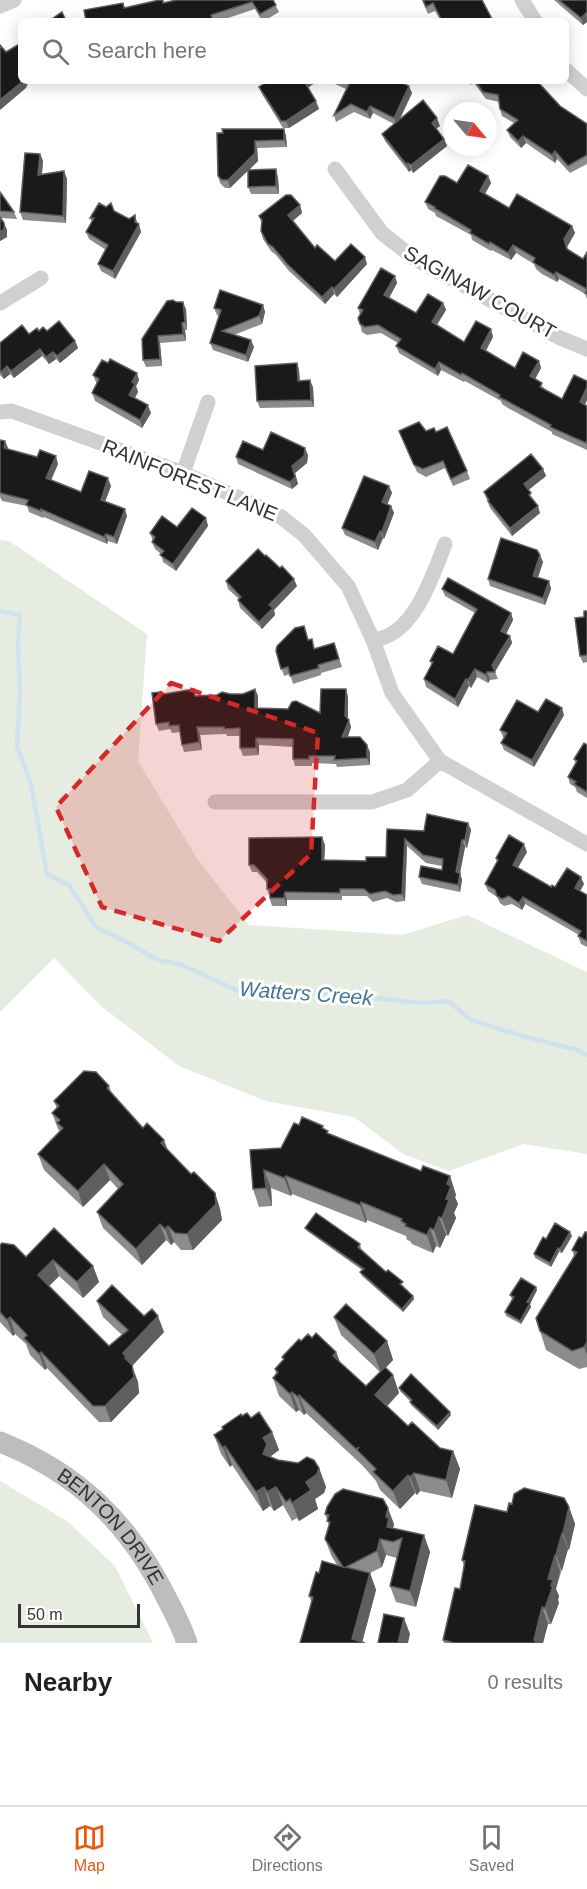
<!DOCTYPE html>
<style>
body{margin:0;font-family:Helvetica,sans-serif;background:#f6f6f6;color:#202124}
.compass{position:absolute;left:443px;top:102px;width:54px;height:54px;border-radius:50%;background:#fff;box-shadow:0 3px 15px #0003;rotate:119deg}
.scale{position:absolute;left:18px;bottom:15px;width:122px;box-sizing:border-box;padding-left:6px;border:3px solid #333;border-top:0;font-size:16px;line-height:21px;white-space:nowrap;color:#333;-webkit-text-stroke:4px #fff;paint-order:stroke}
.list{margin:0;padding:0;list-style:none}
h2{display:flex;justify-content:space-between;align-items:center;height:78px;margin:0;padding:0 24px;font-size:26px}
h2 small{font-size:20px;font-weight:400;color:#757577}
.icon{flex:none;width:33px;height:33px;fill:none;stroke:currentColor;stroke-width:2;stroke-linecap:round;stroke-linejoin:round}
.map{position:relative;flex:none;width:587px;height:1643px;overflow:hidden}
.search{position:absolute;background:#fff;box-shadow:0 3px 15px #0003;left:18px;right:18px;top:18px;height:66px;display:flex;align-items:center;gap:15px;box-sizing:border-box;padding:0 21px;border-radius:9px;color:#757577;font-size:22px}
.sheet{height:162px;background:#fff}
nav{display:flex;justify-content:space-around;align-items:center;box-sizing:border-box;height:84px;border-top:2px solid #e0e0e0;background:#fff;font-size:16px;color:#757577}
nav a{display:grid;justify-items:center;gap:3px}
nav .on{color:#ea580c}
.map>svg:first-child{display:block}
</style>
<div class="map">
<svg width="587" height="1643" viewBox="0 0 587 1643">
<rect width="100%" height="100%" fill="#fff"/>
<path fill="#e6ecdf" d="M0,540l9,1 138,93 -9,127 60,99 51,65 154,10 64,-20 120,57v182l-63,-10 -75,27 -46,-17 -49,-37 -88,-16 -87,-35 -78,-60 -47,-48 -54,54z
M0,1481l67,40 48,45 38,77h-153z"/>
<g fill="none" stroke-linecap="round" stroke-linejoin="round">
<path stroke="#cfe2ee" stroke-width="4.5" d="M0,611l20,4 -2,30 2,48 -3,53 14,38 16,90 22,11 27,42 33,16 26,16 27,6 54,25 38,5 54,-2 94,10 26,-2 23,19 55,17 51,13 10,5"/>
<path stroke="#d0d0d0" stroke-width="15" d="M522,0l13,21
M0,6l14,-6
M566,70l21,19
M335,169l47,64 33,26 143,78 29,12
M0,303l41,-25
M0,412l12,-1 171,62 97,43 24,19 44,51 25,54 19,53 48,68 147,83
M183,473l25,-71
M373,640c41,-4 59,-63 72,-96
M215,802h157l35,-12 33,-29"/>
<path stroke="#bdbdbd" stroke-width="21" id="s1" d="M0,1442c78,31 129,81 166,155 8,15 16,30 21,46"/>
</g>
<path fill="#8c8c8c" d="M273,0l6,12 -15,9h-2l-7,-12 -36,12h-133l37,-18 2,5 39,-5z
M422,0h60l11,21h-52l-6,-10 -7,3z
M554,0h33v22l-4,3z
M334,81h64l14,12 -12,26 40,7 -4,3 8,10 3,7 -34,27 -2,-3 -2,2 -24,-31 -3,-7 12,-10 -21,-11 -3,6 -16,-7 -18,10 -2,-7 12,-26 -11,-5z
M468,81h69l23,25 27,18v40l-17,9 -13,-14 -2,4 -29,-20 -5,5 -11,-11 -3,-7 7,-7 -12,-7 -2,-7 -1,-7 -13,-3 -12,-16 -3,2z
M271,82l37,6 11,21 -30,19h-6l-21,-34 -3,-7z
M284,129l2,7 1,11 -30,1 1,13 -9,9 29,7 1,17h-28l-3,-7v-17l-18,18h-5l-5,-5 -2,-7 -1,-43z
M40,154l3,7 -1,14 22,-4 3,8 -1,44 -43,-3 -3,-8z
M488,176l3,7 -6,11 24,14 63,18 3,7 -8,14 1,3 15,9 4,-7v47l-2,-5 -5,-3 -21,-12 -2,3 -15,-8 -6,-5 -2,-5 -18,-11 -5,7 -19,-10 -1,1 -19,-11 -1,-5 -35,-19 -1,-3 -7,-4 -3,-7 32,-19z
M0,192l14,20 3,7 -16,-1 6,12v7l-7,4z
M300,205l2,8 -9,8 22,27 20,13 32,3 -30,33 -3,-3 -9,10 -36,-33 -13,-16 -5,-4 -8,-12 -2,-8 1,-7 -3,-8z
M114,211l23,11 4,10 -26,47 -14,-8 -3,-7 8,-14 -17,-11 -3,-7 6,-10 -2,-4z
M395,276l2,7 -8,14 27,16 27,-10 3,7 -9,15 27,17 27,-13 2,8 -7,14 29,17 24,-7 2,7 -6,11 10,10 17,10 25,1 -2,5 2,1v44l-35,-16v-2l-44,-24 -6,-4 -1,-3 -36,-20 -1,1 -23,-12 -3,6 -39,-23 -3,-7 2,-3 -17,-10 -14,2 -5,-3 -2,-8v-9l-2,-7z
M263,305l2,7 -3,12 -28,11 20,12 -6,15 -35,-12 -3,-7 9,-27 -2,-1 -3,-7z
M186,309l1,21h-2l1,11 -26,2 2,23 -16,1 -3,-7 -1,-21z
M39,331h8l28,10 3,7 -18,15 -4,-4 -7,5 -7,-8 -28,22 -4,-4 -6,5 -4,-4v-32z
M108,363l29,10 2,7 -3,6 2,6 -3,6 16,15 -9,15 -47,-27 -3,-8 5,-10 -1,-1 -3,-7z
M297,363l2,7 1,11 13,6 1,20 -54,1 -3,-7z
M399,431l37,1 31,39 3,8 -17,7 -8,-18 -19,9 -9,-5z
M0,440l5,1 3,8 50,15 -7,16 30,12 30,-6 -6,16 22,14 -10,28 -9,-3 -1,3 -63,-27 -1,1 -14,-6 -2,-6 -25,-5 -2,-4z
M263,450l45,5 -1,8 -12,10 3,11 -6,5 -54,-25 -2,-7z
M543,469l3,7 -18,14 12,23 -28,23 -22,-28 -6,-16z
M389,486l3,7 -5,11 4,2 3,7 -10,26 -1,-1 -5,12 -33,-15 -3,-7z
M206,518l2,8 -32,45 -13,-9 -2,-8 -6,-5 -3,-7 1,-1 -3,-8 27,-6z
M543,562l-5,15 11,4 2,8 -6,16 -55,-19 -2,-7z
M226,581l71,5 -23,24 1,5 -13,14 -22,-21 -2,-8 1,-1 -11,-10z
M442,589l69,24 2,7 -7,14 4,2 2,7 -17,29 3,7 -8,1 -2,3 -11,-6 -6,11 -2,-2 -11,21 -32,-20 -2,-8 8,-14 -2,-4 23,-7 22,-41 -30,-17z
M587,611v51l-4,1 -3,-7 4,-39z
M309,640l6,9 19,-6 8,24 -21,6v2l-28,9 -3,-10 -6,2 -8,-25z
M255,689l3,7v13l62,4 26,-24 2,8v22l3,8 -3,10 22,15v13l-33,2 -1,-3 -24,-1v3h-17l-2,-7v-12l-34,-2v10l-16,1 -3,-8v-12h-13l-1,-2 -26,1 2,15 -18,2 -2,-7 -2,-13 -8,1 -2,-4 -11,2 -3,-7 8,-30 33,2 46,-2z
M538,712l26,3 -30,52 -30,-17 -3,-7 3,-5 -1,-1 -3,-7z
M587,745v53l-10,-6 -2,-5 -5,-3 -2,-7 8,-14 -2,-4z
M468,823l3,7 -4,18 -2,-1 -5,26 2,7 -2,12 -38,-8 -3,-7 23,-7v-4l-16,-3 -19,-17 -2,55 -9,1 -9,-4 -14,4 -6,-6h-25v4h-55v6h-15l-5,-17v-6l-10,-11h-5l-3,-7 76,-20 -1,15 42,1 20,-4 1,-28 37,2z
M527,852l-9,16 33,19 33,-3 -4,7 7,4v52l-6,-3 -3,-8 1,-1 -54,-31 -3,6 -10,-6 -8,2 -4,-3 -3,-6 -9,-6 -3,-7 12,-22 -1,-4z
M109,1086l3,8 31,34 24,21 24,25 24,19 5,16 2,11 -29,30h-12l-7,-8 -3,3 -5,-5 -24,25 -39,-37 -6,-16 21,-23 -8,-9 -27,27 -39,-37 -6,-16 22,-23 -2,-2 -6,-16 5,-4 -3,-8z
M299,1125l24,1 1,3 5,5 40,16 52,21 29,5 6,19 -1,2 3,7 -4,9 2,5 -8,18 -2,-1 -6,13 -4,-2 -3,7 -21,-9 -2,-3 -3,-1 -1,-4 -39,-16 -1,3 -74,-29 -1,2 -20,-8 1,18 -13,1 -6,-18 -3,-39 31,-2z
M305,1228l55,16 1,4 -1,1 26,23 18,14 -1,1 10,9 1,3 -11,13 -41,-36 -2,-4 2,-2 -55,-39z
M587,1232v135l-8,2 -33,-19 -6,-19 34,-75 -2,-6z
M572,1236l-10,17 -3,-1 -8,15 -16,-9 -1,-4 12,-15z
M0,1245l26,12 67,9 6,16 -16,16 -24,-22 -10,10 60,60 13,-11 -19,-18 -6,-16 47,15 20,16 -32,34 6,16 1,11 -28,29h-12l-52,-54 -2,2 -15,-15 -4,-11 -11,-10 -2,2 -13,-14z
M536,1287l1,3 -7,14 1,3 -10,17 -15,-8 -1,-4 7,-13 -2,-4z
M334,1317l53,24 6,19 -8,8 8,7 6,18 -12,13 21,20 32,22 13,3 7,18 -8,29 -32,-7 -3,4 -2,-2 -15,16 -20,-19 -4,-9 -13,-15 -57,-53 -2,2 -5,-5 -3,2 -17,-16 -6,-18 3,-4 -1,-5 9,-9 -2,-3 19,-16 11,-3 24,14 4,10 26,24 14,-14 -39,-37z
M399,1388l52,27 -13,15 -27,-25 -1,-3v-1l-10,-10z
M242,1416l9,2 21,14 7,18 -8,6v1l7,3 41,8 7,19 -2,6 -9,6 3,10 -19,12 -2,-3 -5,3 -9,-16 -9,6 -4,-5 -7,5 -31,-46 -2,2 -9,-13 -7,-19 9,-6 -1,-2z
M512,1504l57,3 6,17 -6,26 -1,-1 -12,40 3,7 -1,4 1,3 -8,21h-3l-5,19h-99l-1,-3 17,-51 4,-23 -2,-6 45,-48z
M325,1514l69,10 -1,4 37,24 -14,55 -20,-5 -6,-16 7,-28 -11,-3 -4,12 -12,6 6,17 -14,52 -62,1 12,-40 -3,-7 10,-23 18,-8 -6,-10 -6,-16 4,-14z"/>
<path fill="#5f5f5f" d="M586,12l1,10 -4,3 -2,-7z
M23,81h6l-3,7 -26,22v-10z
M304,81h14l-12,8z
M409,86l3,7 -15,32 -3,-7z
M316,101l3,8 -30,19 -3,-7z
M370,106l3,7 -3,6 -3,-7z
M437,118l3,8 -6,4 -2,-7z
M284,129l2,7 1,11 -3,-7z
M523,136l3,7 -5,5 -3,-7z
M444,139l3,7 -34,27 -2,-8z
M255,141l2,7 1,13 -28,27 -2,-8z
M555,151l2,8 -2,4 -3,-8z
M40,154l3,7 -2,22 -3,-8z
M408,163l3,7 -2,2 -3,-8z
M276,169l2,8 1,17 -3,-8z
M64,171l3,8 -1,44 -3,-7z
M488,176l3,7 -9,16 -2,-8z
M300,205l2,8 -11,9 -3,-7z
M135,215l3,11 1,-2 2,8 -26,47 -2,-8 22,-49z
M4,223l3,7v7l-7,4v-9z
M572,226l3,7 -8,14 3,10 -6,-18z
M513,245l3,8 -5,7 -3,-7z
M365,257l2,7 -30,33 -3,-8z
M556,272l3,7 -2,3 -3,-7z
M395,276l2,7 -10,19 -3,-7z
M332,287l2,7 -9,10 -3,-7z
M183,302l3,7 1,21 -2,-8z
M443,303l3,7 -12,19 -2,-7z
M263,305l2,7 -3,12 -3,-8z
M182,323l3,7 1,11 -3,-7z
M491,329l2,8 -10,18 -2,-7z
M158,336l2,7 2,23 -2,-7z
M251,340l3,7 -6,15 -2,-7z
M75,341l3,7 -18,15 -3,-7z
M40,349l2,7 -28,22 -3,-7z
M53,352l3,7 -7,5 -3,-7z
M539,361l2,7 -8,15 -3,-7z
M439,362l2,8 -3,6 -3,-7z
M297,363l2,7 1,18 -2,-7z
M7,366l3,8 -6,5 -3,-7z
M137,373l2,7 -3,6 2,6 -6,10 -3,-7 3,-13z
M310,380l3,7 1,20 -3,-7z
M587,387v13l-5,10 -2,-8z
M148,405l3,8 -9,15 -2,-8z
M5,441l3,7 -2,7 -2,-7z
M305,448l3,7 -1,8 -12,10 3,11 -6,5 -2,-7 2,-16z
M56,456l2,8 -9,21 -3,-7z
M543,469l3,7 -20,16 -2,-8z
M108,478l3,8 -8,21 -2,-7z
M389,486l3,7 -7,17 -3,-8z
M391,506l3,7 -10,26 -2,-7z
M538,506l2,7 -28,23 -2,-8z
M125,509l2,7 -10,28 -3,-7z
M206,518l2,8 -32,45 -3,-7z
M380,531l3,7 -5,12 -3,-8z
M106,534l2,7 -1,3 -3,-7z
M540,555l3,7 -7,21 -3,-7z
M294,579l3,7 -23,24 1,5 -13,14 -3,-7 10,-17z
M549,581l2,8 -6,16 -2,-7z
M511,613l2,7 -9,18 -3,-7z
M510,636l2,7 -18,30 -2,-8z
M475,669l2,8 -6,11 -3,-8z
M487,672l3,8 -2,3 -2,-8z
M466,679l3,7 -11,21 -3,-8z
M255,689l3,7v20l-3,-8z
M346,689l2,8v25l1,-2 2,7 -6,17 -3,-7 3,-21z
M562,708l2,7 -30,52 -2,-7z
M197,727l3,8 2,15 -3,-8z
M256,738l3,7v10l-3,-7z
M367,745l3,7v13l-3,-7z
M468,823l3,7 -4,18 -2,-8z
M322,837l3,8 -1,23 -2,-8z
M405,839l2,7 -2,55 -3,-7z
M462,840l3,7 -5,26 2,7 -2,12 -2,-7 -2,-13z
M524,844l3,8 -12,20 -2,-7z
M581,877l3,7 -6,11 -3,-7z
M285,892l2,8v6l-3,-8z
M523,897l2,7 -3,6 -3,-7z
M164,1140l6,16 -9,-13z
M104,1164l6,16 -27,27 -5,-16z
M264,1170l7,18 1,18 -6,-18z
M286,1176l6,18 -1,2 -7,-18z
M450,1176l6,19 -1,2 3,7 -4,9 2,5 -8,18 -6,-18 4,-19 1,-15z
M215,1193l5,16 2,11 -29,30 -6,-16z
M361,1202l6,18 -1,3 -6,-18z
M439,1217l7,18 -6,13 -6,-18z
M160,1224l6,16 -24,25 -6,-16z
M168,1226l6,16 -3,3 -6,-16z
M430,1228l6,18 -3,7 -6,-18z
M570,1232l2,4 -10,17 -2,-4z
M558,1248l1,4 -8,15 -1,-4z
M53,1260l6,16 -15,15 -6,-16z
M93,1266l6,16 -16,16 -6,-16z
M536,1287l1,3 -7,14 1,3 -10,17 -1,-3 7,-19z
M413,1296l1,3 -11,13 -1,-3z
M158,1316l6,16 -32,34 6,16 1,11 -28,29 -6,-16 18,-53z
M10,1317l5,17 -2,2 -6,-16z
M387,1341l6,19 -12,13 -7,-19z
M587,1342v13l-3,-8z
M41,1352l6,16 -2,2 -6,-16z
M336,1352l7,18 -10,-14z
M393,1375l6,18 -18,20 -6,-18z
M292,1392l7,18 -3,2 -6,-18z
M299,1395l7,18 -2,2 -6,-18z
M450,1412l1,3 -13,15 -1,-4z
M272,1432l7,18 -8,6 2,6 -10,-8v-16z
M225,1446l7,19 -2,2 -7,-19z
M453,1451l7,18 -8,29 -6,-18z
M319,1468l7,19 -2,6 -9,6 3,10 -19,12 -7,-18 14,-21z
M414,1473l6,18 -3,4 -7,-18z
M408,1475l7,18 -15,16 -7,-18z
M264,1487l6,19 -7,5 -7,-19z
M276,1487l7,18 -9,6 -7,-19z
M569,1507l6,17 -6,26 -6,-17z
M388,1508l6,16 -1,4 2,6 -2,9 -6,-16 -1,-10z
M562,1533l6,16 -6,22 -6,-16z
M424,1535l6,17 -14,55 -6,-16z
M380,1539l6,16 -4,12 -5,-16z
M555,1555l5,16 -4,18 3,7 -1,4 1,3 -8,21 -6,-16 3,-29z
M370,1573l6,17 -14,53 -10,-4z
M542,1607l6,17 -5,19h-8l-1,-3z
M404,1618l6,16 -2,9h-10z"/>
<path fill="#1a1a1a" stroke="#5f5f5f" stroke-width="1.5" d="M159,0h4v3l13,-3h97l3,5 -16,9 -8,-12 -41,13 2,6h-127l-2,-11 39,-7 1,5z
M423,0h59l11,21h-51l-9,-18 -7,4z
M559,0h28v12l-6,6z
M62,12l4,9h-17z
M21,43v38h2l-23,19v-55l6,7z
M268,81h2l1,1 2,-1h31l12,20 -30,20h-5l-22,-34z
M342,81h56l11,5 -15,32 -24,-12 -3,6 -16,-8 -17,11 15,-31z
M475,81h62l23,25 27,18v31l-19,11 -13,-15 -3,4 -29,-19 -5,5 -11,-11 11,-10 -18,-11 -2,-14 -15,-3z
M423,100l14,18 -5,5 12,16 -33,26 -3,-2 -2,1 -24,-30z
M222,129h62v11l-29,1v12l-27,27h-6l-4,-4 -1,-43h6z
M25,153l15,1 -2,21 26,-4 -1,45 -43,-4z
M468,165l20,11 -8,15 29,17 8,-14 55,32 -8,13 3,10 16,10 4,-7v42l-2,-1 2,-4 -31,-17 -2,3 -15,-9 -6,-4 2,-4 -22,-13 -5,8 -18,-11 -1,2 -19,-11 1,-3 -37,-22 1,-1 -10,-5 15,-26h5l12,7z
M276,169v17l-28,1v-17z
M0,192l14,20 -14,-1z
M286,195h5l9,10 -12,10 27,33 2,-3 18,16 16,-17 14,13 -31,32 -2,-2 -10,10 -35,-33 -14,-17 -5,-3 -7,-13 1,-11 -3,-4z
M99,203l7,4 5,-4 3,8 15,8 6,-4v7l4,2 -26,47 -15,-7 10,-19 -22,-13 8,-14h-4z
M0,217l4,6v6l-4,3z
M381,268l14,8 -11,19 32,18 12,-19 15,9 -11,19 32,20 12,-21 15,8 -10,19 34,20 8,-16 16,9 -9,15 12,7 -2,4 22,12 12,-24 13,6v6l-7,15 7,4v34l-1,3 -36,-16 1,-2 -46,-25 -6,-3 1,-2 -38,-22 -1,2 -22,-13 -4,7 -39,-23 5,-7 -23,-14 -13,2 -5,-3 -2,-6 5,-8 -5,-2z
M220,290l43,15 -4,11 -37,15 29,9 -5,15 -36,-12 11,-33 -7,-2z
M173,300l3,2h7l2,20 -3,1 1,11 -25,2 2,23 -17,1 -1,-21 25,-38z
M59,321l16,20 -18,15 -4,-4 -7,5 -6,-8 -29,22 -4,-5 -6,6 -1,-1v-28l22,-18 7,9 8,-6 2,3 4,-4 4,4z
M110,359l27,14 -5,9 3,2 -6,11 19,10 -8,15 -48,-27 7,-14 -6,-4 9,-15 6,3z
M297,363l1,18 12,-1 1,20 -54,1 -2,-35z
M419,422l7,9 8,-3 2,4 11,-5 20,44 -16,8 -8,-18 -20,8 -9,-4 -15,-34z
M271,432l34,16 -1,8 -12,10 3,11 -5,5 -54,-25 7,-16 20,9z
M0,440l5,1 -1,7 33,9 3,-7 16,6 -10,22 35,14 8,-21 19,7 -7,22 24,9 -11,28 -8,-3 -2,3 -63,-28v2l-15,-6 2,-5 -28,-7z
M531,454l12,15 -19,15 7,9 -2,2 9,11 -28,22 -22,-27 1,-1 -5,-8z
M364,476l25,10 -7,16 9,4 -9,26 -2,-1 -5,11 -33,-14z
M192,508l14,10 -33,46 -13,-9 4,-4 -12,-9 3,-5 -5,-4 12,-17 15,11z
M501,538l36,12 3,5 -7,21 16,5 -6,17 -55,-19z
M258,549l7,7 1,-1 14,13 2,-2 12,13 -25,26 4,3 -14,14 -21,-22 3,-3 -15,-16z
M448,578l63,35 -10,18 9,5 -18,29 3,7h-8l-1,3 -11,-6 -7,11 -2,-1 -11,20 -31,-20 9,-17 -3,-1 8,-15 15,8 24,-45 -35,-20z
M584,611h3v44l-7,1 -5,-38 9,-1z
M304,626l4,14 4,-1 2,10 20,-6 5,16 -21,6 1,3 -29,8 -2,-9 -7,2 -5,-18 1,-5 18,-18z
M194,689l1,7 22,-1 5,-3 8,2h13l12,-5v19l33,1 4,-7 4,-1 24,12 1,-24h25l-1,27 4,4 -7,17h18l7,8v13l-33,2 1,-4h-26v3h-16v-20l-37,-1v10h-16v-20l-16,1v-2h-27l2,15 -17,3 -3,-20 -10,1v-4l-13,2 -4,-31 8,-1 4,2z
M546,699l16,9 -30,52 -31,-17 6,-10 -7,-3 17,-30 21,12z
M584,743l3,2v47l-13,-8 2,-2 -8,-5 9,-16 -3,-2z
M427,814l41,9 -3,17h-3l-6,32 4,1 -2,12 -39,-8 2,-11 21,4 1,-11 -20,-4 -18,-16 -3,55 -9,1 -8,-4 -15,3 -6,-5h-24v4l-55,-1 -1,6h-14v-9h-3v-10l-13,-14h-5v-27l73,-1v23l44,1v-4h20l1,-28 37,2z
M509,835l15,9 -11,21 38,22 1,-2 3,2 12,-19 14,9 -6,11 12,7v46l-9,-5 3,-5 -58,-34 -4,6 -10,-7 -7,3 -5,-3 -2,-6 -10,-6 13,-24 -2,-2z
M84,1071l12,1 13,14 -2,2 36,40 4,-5 17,17 -3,3 30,31 3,-2 21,21 1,11 -29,30 -12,-1 -7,-7 -3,3 -5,-5 -24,25 -39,-37 26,-28 -19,-20 -26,27 -40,-37 25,-26 -6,-5 3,-3 -8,-7 7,-7 -5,-5z
M302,1117l21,9 -1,2 6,3 -1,2 42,17 52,21 2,-5 27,10 -3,8 4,2 -5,13 3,1 -7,18 -3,-1 -5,13 -4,-2 -3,7 -22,-9 1,-2 -5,-3 1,-2 -41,-17 -1,3 -74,-29 -2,2 -20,-8 2,18 -13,1 -3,-39 31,-2 13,-25 5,2z
M316,1213l44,31 -2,3 28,25 2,-2 15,12 -3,2 13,12 -11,13 -42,-37 4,-3 -59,-41z
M555,1223l15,9 -10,17 -2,-1 -8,15 -16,-9 9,-17 3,2z
M54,1228l39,38 -16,16 -24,-22 -15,15 71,71 19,-16 -31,-29 15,-16 32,31 8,-7 6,7 -35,37 3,4 -1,1 7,7 2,12 -29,29h-12l-52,-54 -2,2 -15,-16 3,-3 -17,-18 -3,3 -7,-8v-67l2,-2 12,2 12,12z
M585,1232h2v110l-3,5 -12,4 -32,-20 -4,-13 41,-66 -5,-2 7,-13 3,1z
M521,1278l15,9 -9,15 3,1 -10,18 -15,-9 9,-15 -4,-2z
M346,1304l41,37 -13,13 -40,-37z
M316,1333l20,19 -3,4 33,30 19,-19 8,8 -18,20 33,31 4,-4 28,26 13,3 -7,29 -32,-7 -4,4 -2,-2 -15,16 -20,-19 3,-3 -19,-19 2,-3 -3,2 -57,-54 -1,2 -6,-5 -2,2 -17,-16 5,-6 -3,-3 9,-10 -2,-2 17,-18 2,2 7,-7 4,4z
M411,1374l39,38 -13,14 -27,-24 2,-2 -13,-12z
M259,1412l13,20 -9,6 4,6 -4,10 15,6 20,3 9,-6 7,3 5,8 -2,6 -11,8 5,8 -19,13 -2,-4 -4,3 -10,-15 -9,5 -3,-5 -8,5 -31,-46 -2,2 -9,-13 9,-6 -1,-2 19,-13 1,2 5,-3 4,5z
M524,1488l40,10 5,9 -6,26h-1l-6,22h-1l-7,24 5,1 -2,6h2l-8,22 -3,-1 -8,33h2l-1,3h-80l-12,-3 12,-52 5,1 5,-28 -3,-1 13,-55 32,7 2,-9 3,1 2,-10z
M343,1489l40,10 5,9 -2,9 3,1 -2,9 37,8 -14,56 -20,-5 12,-48 -9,4 -13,-3 -3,12 -31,16 24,6 -18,66 13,4h-65l13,-46 -4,-1 7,-24 3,1 3,-12 21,6 -18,-28 5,-17 -3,-1 2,-6 -4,-1 2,-7 8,-13z
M384,1614l20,4 -6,25h-20z"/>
<path fill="#d62828" fill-opacity="0.2" stroke="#d62828" stroke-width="4.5" stroke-dasharray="12 8" stroke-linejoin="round" d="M171,683l147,50 -7,121 -92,87 -117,-34 -46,-100z"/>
<g text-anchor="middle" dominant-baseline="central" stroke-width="6" stroke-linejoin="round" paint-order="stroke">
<g font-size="20" fill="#333" stroke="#fff">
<text transform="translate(480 292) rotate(29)">SAGINAW COURT</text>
<text transform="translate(190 480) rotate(22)">RAINFOREST LANE</text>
<text stroke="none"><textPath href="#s1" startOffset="142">BENTON DRIVE</textPath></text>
</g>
<g font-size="21" font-style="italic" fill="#3f7597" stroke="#fff">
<text transform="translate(306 993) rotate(4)">Watters Creek</text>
</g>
</g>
</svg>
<svg class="compass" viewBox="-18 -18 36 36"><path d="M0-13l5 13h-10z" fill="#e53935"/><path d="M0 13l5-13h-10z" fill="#757577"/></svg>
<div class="scale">50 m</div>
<div class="search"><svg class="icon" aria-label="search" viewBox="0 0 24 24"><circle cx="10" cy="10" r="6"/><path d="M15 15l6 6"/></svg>Search here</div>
</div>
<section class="sheet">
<h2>Nearby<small>0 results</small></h2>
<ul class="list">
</ul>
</section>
<nav>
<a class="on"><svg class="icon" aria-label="map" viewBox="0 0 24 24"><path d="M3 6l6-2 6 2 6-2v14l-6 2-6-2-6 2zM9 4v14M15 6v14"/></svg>Map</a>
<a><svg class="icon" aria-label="directions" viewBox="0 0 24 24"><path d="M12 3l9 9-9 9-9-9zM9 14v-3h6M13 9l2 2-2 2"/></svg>Directions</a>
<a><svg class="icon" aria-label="saved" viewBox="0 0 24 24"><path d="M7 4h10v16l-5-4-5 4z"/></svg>Saved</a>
</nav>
